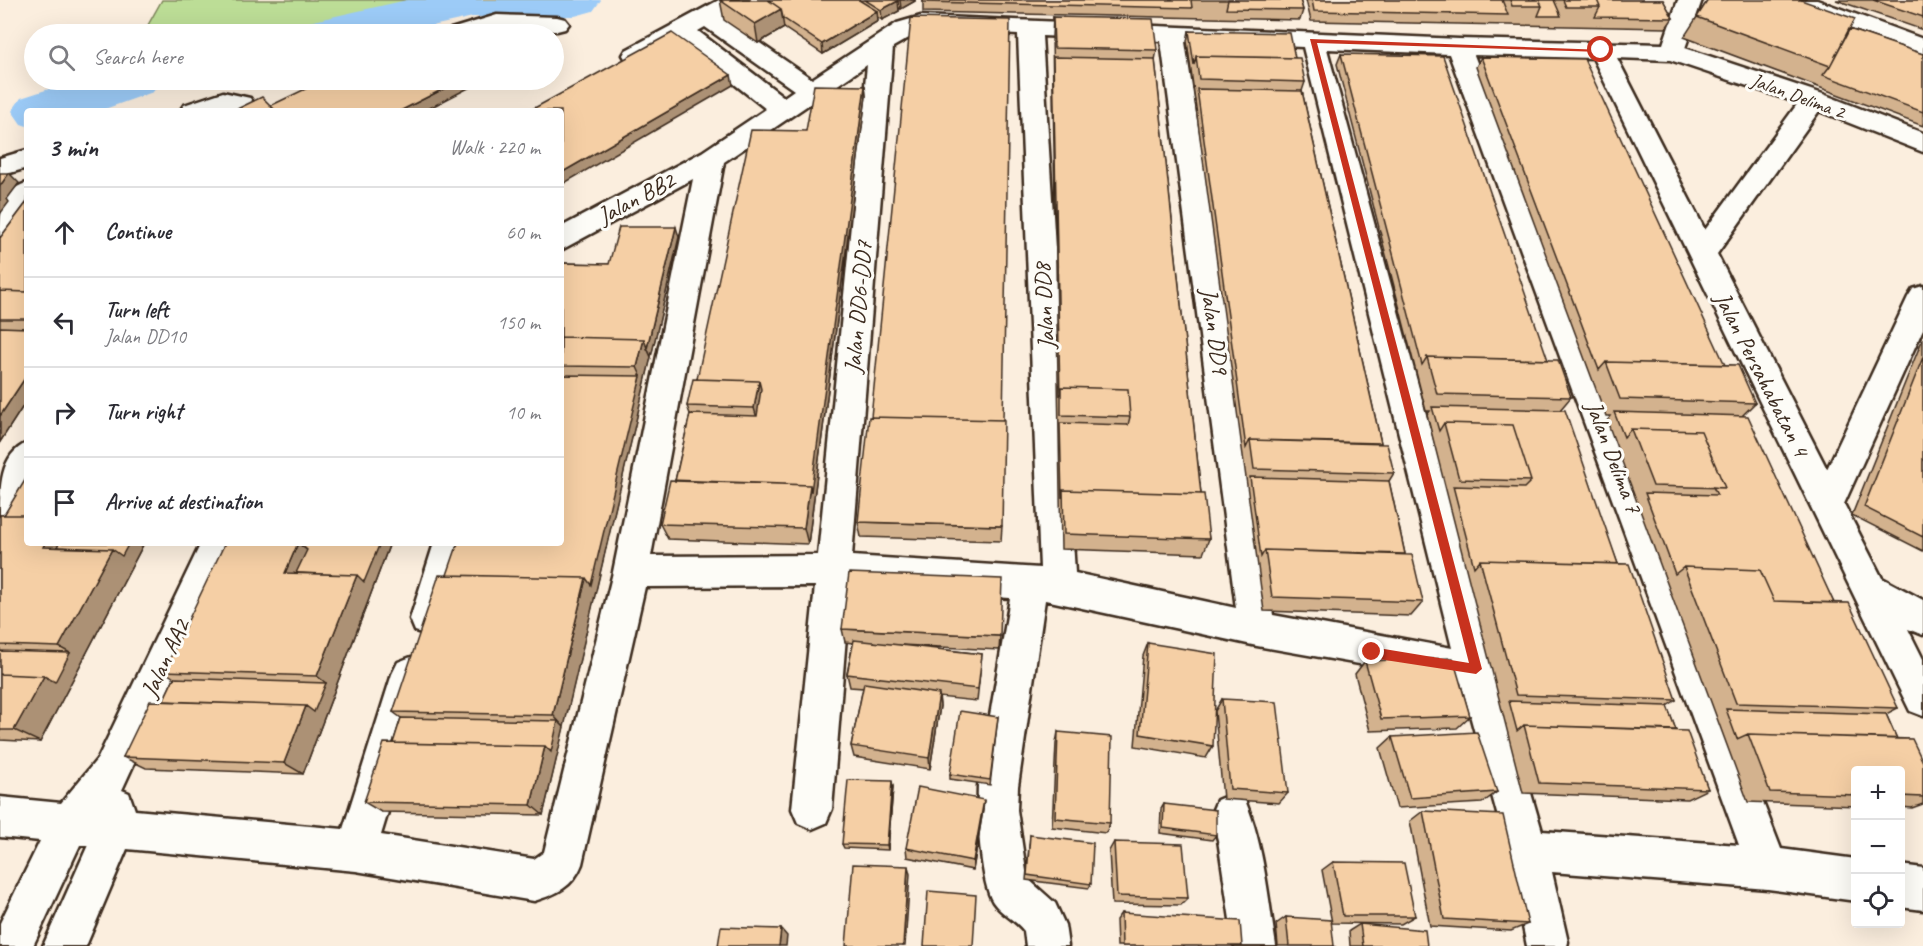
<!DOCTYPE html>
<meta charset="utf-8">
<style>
body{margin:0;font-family:Caveat,sans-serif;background:#f2f2f3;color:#2b2b33}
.controls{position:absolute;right:18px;bottom:18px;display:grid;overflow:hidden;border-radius:6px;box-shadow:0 6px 24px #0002}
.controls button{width:54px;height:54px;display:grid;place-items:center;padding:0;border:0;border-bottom:2px solid #e1e1e2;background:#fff;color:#2b2b33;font:30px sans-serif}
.stop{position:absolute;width:18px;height:18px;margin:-14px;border:4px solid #c8321e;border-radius:50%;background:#fff}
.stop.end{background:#c8321e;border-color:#fff;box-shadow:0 2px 6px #0008}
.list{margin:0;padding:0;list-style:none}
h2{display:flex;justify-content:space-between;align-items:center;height:78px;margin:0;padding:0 24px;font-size:26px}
h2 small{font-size:20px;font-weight:400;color:#7c7c81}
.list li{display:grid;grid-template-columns:39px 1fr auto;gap:18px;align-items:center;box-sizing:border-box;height:90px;padding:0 24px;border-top:2px solid #e1e1e2}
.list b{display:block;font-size:22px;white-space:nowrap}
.list p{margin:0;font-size:20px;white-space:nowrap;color:#7c7c81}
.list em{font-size:20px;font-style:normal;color:#7c7c81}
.icon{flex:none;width:33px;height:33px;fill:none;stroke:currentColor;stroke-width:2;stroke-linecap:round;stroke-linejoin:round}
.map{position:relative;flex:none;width:1923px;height:946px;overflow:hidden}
.search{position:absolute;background:#fff;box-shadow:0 6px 24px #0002;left:24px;top:24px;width:540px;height:66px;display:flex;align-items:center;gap:15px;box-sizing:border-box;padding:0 21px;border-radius:33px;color:#7c7c81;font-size:22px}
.panel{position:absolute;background:#fff;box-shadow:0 6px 24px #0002;left:24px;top:108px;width:540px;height:438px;border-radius:6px}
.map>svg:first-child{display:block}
</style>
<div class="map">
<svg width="1923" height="946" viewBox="0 0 1923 946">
<rect width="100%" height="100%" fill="#fbeede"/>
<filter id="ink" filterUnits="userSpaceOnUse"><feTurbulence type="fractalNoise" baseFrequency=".0167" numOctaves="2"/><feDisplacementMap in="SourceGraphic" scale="12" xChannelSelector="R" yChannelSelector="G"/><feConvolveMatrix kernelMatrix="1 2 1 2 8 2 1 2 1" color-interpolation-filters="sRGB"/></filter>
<g filter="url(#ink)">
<path fill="#bcdd96" stroke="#7c845a" stroke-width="1.5" d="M162,0h413l-102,1 -145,33h-185z"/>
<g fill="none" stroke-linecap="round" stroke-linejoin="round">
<path fill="#9ccbf7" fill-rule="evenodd" d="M407,0h194l-8,11 -18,5 -102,1 -77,17h-95l8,-12z
M77,80h84l-8,12 -54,19h-72v15l-6,-2 -9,-13 9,-13z"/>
<defs>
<path id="street" d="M719,0h30l-4,5 -23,12 90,62 85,-56 24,-7 538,23 204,5 15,-44h24l-17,48 138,46 100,39v19l-104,-41 -102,143 110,215 81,-172 5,-8 10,-3v43l-79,175 38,74 41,22v35l-15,-6 15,30v57l-13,-5 -317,-653 -119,-3 307,794 75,10v42l-88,-12 -216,-17 16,70 -1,4h-40l-20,-96 -46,-168 -204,-36 -212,-46 -27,186 -1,24 10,68 28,25 10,22 3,21h-42l-2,-15c-8,-11 -23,-17 -31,-29 -13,-20 -16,-91 -15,-116l32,-188 -160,-11 -18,222 -6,14 -14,6 -14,-6 -6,-14 23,-223 -170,1 -63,277c-9,23 -25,30 -48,37l-178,-30 -229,-22 -41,97h-43l45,-101h-8l-47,101h-33v-23l40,-82 -40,-4v-40l61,6 37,-45 103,-215h34l-113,247 7,3 6,17 208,19 49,-155 6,-12 13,-5 13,5 6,12 -49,161 153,24 10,-7 69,-280 80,-393 -132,71v-23l141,-75 64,-43 -86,-68 -45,22 -9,-3 -3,-5 3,-5zM705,27l89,63 -10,7 -86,-66zM923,30l95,5 22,533 -188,-12 41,-509zM1042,36l119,5 75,567 -161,-35zM1185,42l118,5 149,601 -179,-33zM1327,49l122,5 290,791 -197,-14 -47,-162zM1617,58l53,2 128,43 -93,127zM867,65l-49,490 -167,1 73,-394z
M1783,0h34l106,39v16l-136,-50z
M497,15l60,2 8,2 4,5 -4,5 -8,2 -58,-2 -17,5h-35l4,-5z
M223,92l27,6 4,6 -3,7h-26l1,-2 -46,2 4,-6z
M27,150v18l-27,8v-18z
M27,183c0,23 0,49 -27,57 0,-23 0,-50 27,-57z
M27,443c0,28 4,62 -27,72 0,-27 0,-61 27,-72z
M434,543h34l-22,76 -5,12 -13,4 -13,-4 -5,-12z
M1231,794l14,6c19,46 23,97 31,146h-42l-16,-106 -7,-26 6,-14z
M1900,865l23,3v42l-23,-3z"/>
</defs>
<use href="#street" stroke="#3b2a1e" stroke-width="5"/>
<use href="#street" fill="#fdfcf7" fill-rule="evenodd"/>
</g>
<path fill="#d3b28e" stroke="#3b2a1e" stroke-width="1.5" d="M720,0h195v1l-14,8 -2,-1v3l-17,9 -5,-3 1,4 -55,33 -39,-26 -26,15 -34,-23z
M923,0h377l3,10 -3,10 -377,-8z
M1306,0h357l10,18 -7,10 -355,-7z
M1708,0l141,29 74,25v72l-239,-89z
M1836,0h87v30z
M1053,17l104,33 -2,10 46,434 8,45 -6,15 -142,-5 -9,-513z
M1189,31l106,27 10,24 -3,9 79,352 13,30 -5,8 16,73 18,48 -12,14 -147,-5 -77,-570z
M1341,54l207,306 23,37 -11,13 58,154 58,136 -9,6 9,24 32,59 -21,10 -164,-6 -96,-378 3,-4h-4l-89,-347z
M1481,57l274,346 -13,13 92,187 64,105 -12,6 11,25 26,23v42l-11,4 -12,-1v-36h-44v35l-108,-4 -141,-381 4,-5h-5l-130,-349z
M865,86l1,10 -58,448 -140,-5 -8,-15 15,-43 15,-67 -3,-8 10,-27 109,-248z
M27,202v198l-27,42v-204z
M679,237l-136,578 -162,-3 -17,-10 29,-59 8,-25 -8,-6 54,-137 114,-32v-280l48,1z
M1923,338v213l-71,-36z
M0,515l144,28 -104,199 -40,-2z
M858,522l144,4 -1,15 -140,-4z
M390,543l-87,231 -157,-6 -23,-11 40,-56 11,-23 -10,-7z
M842,629l158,7 -1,14 -98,-5 81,9 -5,47 -38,-4 1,9 -10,63 -76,-12 -3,-11 12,-58 -13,-1 -3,-13 6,-31 -8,-1z
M1148,643l65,103 -7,12 -71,-12 8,-90z
M1365,661l105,55 -13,12 -87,3 -15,-57z
M1222,699l66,94 -9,10 -56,-4 -8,-88z
M998,717l-8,68 -40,-6v-5z
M1058,732l52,91 -4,10 -54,-6 4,-84z
M1392,737l105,55 -15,11 -85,5 -17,-60z
M893,787l-5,63 -44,-2 -2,-4z
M1164,804l52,31 -4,5 -52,-7 1,-24z
M983,810l-10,60 -66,-13 -1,-9z
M1423,811l105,113 -17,7 -81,-5 -20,-105z
M1030,835l61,49 -2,4 -63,-8z
M1114,842l74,56 -7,7 -69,-1 -3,-53z
M1333,862l82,54 -14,8 -69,-1 -10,-53z
M1121,913l121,33h-125l-1,-26z
M1286,917l48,29h-56l-2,-22z
M1360,924l67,22h-77l-1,-15z"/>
<path fill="#ac9174" stroke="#3b2a1e" stroke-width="1.5" d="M900,0h15v1l-14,8z
M898,1l1,10 -17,9 -1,-10z
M781,9l3,19 -26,15 -3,-19z
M877,11l1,10 -55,33 -1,-10z
M731,75l2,10 -172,100v-12z
M461,80h23l-60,31h-24z
M865,86l1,10 -58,448 -4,-16z
M9,173l10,10 -12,16 2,3 -9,12v-28z
M676,227l3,10 -28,120 -4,-9z
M644,339l7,18 -87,370 -11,-12 33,-137 55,-202 -4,-9z
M27,375v25l-27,42v-26z
M759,381l5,17 -5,27 -5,-17z
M45,543h30l-6,12 -26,-8z
M129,543h15l-104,199 -26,-12 30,-54 26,-23 -11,-6 53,-98z
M298,543l17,14 -10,24 -20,-8z
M380,543h10l-87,231 -19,-11 22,-57 20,-23 -9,-7 40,-101z
M939,694l1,12 -10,63 -1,-11z
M558,721l6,6 -21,88 -12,-10 14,-59z
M892,781l1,6 -5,63 -1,-5z
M984,800l-1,10 -10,60v-9z
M908,866l2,8 -5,72h-2z
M781,929l6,7 -1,10h-7z"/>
<path fill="#f5cfa5" stroke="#3b2a1e" stroke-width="1.5" d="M720,0h48l13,9 -26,15z
M768,0h91l18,11 -55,33 -39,-26 -2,-9z
M865,0h32l1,1 -17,9z
M923,0h268l1,8 -269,-6z
M1228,0h72l3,10 -77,-1z
M1312,0h190l6,15 -194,-4z
M1510,0h29l3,6h-30z
M1539,0h15l7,16h-23l4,-10z
M1563,0h34l3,7h-34z
M1597,0h66l10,18 -78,-1 5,-10z
M1708,0h93l54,19 -25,47 -133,-49z
M1873,0h50v17z
M1053,17l100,2 4,31 -103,-2z
M911,18l99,2 -7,400 -132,-3z
M1849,29l74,25v58l-100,-37 7,-9z
M1189,31l101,2 5,25 -99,-2 -2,9z
M672,33l59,42 -170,98v-62h-32z
M1341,54l102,2 105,304 -121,-3 -5,8z
M1196,56l104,2 5,24 -106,-3z
M1053,57l102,2 46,435 -138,-4 -1,8 -2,-75 68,2 2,-8 -2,-28 -67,-2 -1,9z
M1481,57l103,2 141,306 -119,-3 -7,8z
M324,80h53l8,7 15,-7h61l-61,31h-124l-6,-5z
M814,85l51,1 -54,406 -1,-7 -135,-4 15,-67 67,2 4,-27 -2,-8 -62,-2 54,-249 55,1z
M1197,89l105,2 79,352 -131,-3 -4,8z
M262,97l14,14h-43z
M0,173h9l-9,13z
M27,202v90l-27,-1v-53z
M619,227h57l-29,121 -3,-9 -83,-2v-74l48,1z
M0,291l27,1v27h-27z
M0,327l27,1v47l-27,41z
M561,337l83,2 -7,28 -76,-1z
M1427,357l131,3 13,37 -134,-3z
M1923,357v180l-59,-30z
M1606,362l132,3 17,38 -135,-4z
M561,375l80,1 -50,209 -5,-7 -139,-3 11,-32h103z
M693,379l66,2 -5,27 -67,-2z
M1061,387l67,2 2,28 -69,-2z
M1432,407l133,3 53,154 -138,-4 -6,7 -21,-81 71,2 7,-7 -18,-56 -69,-2 -5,8z
M1614,412l134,4 86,187 -60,-2 -14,-31 -76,-3 -9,7 -30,-81 72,2 -4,-8 12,1 -24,-57 -70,-2 -7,8z
M869,417l135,3 -2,106 -144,-4z
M1444,423l69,2 18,56 -72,-2z
M1631,429l70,2 24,57 -72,-2z
M1250,440l137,4 7,29 -140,-4z
M27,477v38h-23z
M1250,477l139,4 16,73 -140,-4 -4,7z
M670,480l140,5 -6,43 -144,-4z
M1063,490l141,4 5,45 -145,-5z
M0,515h27v28h18l-2,4 69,2 -53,98 -59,-2z
M59,543h70l-7,13 -10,-7 -55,-2z
M225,543h73l-13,30 72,2 -40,101 -153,-5z
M299,543h81l-16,39 -7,-7 -61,-2 11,-23z
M1265,550l147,5 11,47 -151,-5z
M1480,560l149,4 47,136 -160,-5z
M1684,567l76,3 14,31 75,2 49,105 -162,-5z
M849,573l153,6 -2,57 -158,-7z
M439,575l147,3 -33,137 -160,-3z
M854,640l128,14 -4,35 -131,-15z
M1148,643l69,11 -4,92 -73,-12z
M0,651l70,2 -15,29 -11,-6 -44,-2z
M1453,658l17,58 -89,3 -16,-58z
M0,674l44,2 -30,54h-14z
M174,678l152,5 -12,29 -8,-6 -143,-5z
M864,683l75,11 -10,64 -78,-12z
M1222,699l55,3 11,91 -58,-4z
M150,701l156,5 -22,57 -161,-6z
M1509,701l158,5 9,24 -152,-5 -7,6z
M1726,709l160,5 11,25 -149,-5 -11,5z
M960,711l38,6 -8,63 -40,-6z
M401,718l157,3 -7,31 -6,-6 -152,-3z
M1524,725l163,6 21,58 -169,-6z
M1058,732l54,5 -2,86 -55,-5z
M1477,732l20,60 -87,6 -18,-61z
M1748,734l164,5 11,23v35l-23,-1v-25h-44v24l-86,-3z
M384,743l161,3 -14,59 -167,-3z
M848,780l44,1 -5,64 -45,-1z
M918,787l66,13 -11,61 -67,-13z
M1164,804l52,6v25l-53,-7z
M1423,811l80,4 25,109 -84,-5z
M1030,835l63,8 -2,41 -64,-9z
M1114,842l69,2 5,54 -71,-2z
M1333,862l71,1 11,53h-72z
M853,864l55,2 -5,80h-57z
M928,891l48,4 -3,51h-49z
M1121,913l119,8 2,25h-120z
M1286,917l45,3 3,26h-45z
M1360,924l65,6 2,16h-64z
M721,927l60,2 -2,17h-61z"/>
</g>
<path fill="#c8321e" d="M1310,39l295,11 -4,2 -284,-9 165,626 -6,5 -104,-16 -5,-6 5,-5 97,16z"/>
<g text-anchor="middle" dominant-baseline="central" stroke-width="6" stroke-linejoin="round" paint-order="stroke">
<g font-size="20" fill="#3b2a1e" stroke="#fdfcf7">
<text transform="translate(1798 96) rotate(20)">Jalan Delima 2</text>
</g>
<g font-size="24" fill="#3b2a1e" stroke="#fdfcf7">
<text transform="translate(636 198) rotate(-28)">Jalan BB2</text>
<text transform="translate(1044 306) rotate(-93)">Jalan DD8</text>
<text transform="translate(858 307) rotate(-85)">Jalan DD6-DD7</text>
<text transform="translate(1215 331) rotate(82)">Jalan DD9</text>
<text transform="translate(1762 374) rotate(63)">Jalan Persahabatan 4</text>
<text transform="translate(1614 457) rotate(69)">Jalan Delima 7</text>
<text transform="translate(165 658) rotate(-65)">Jalan AA2</text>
</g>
</g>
</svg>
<div class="controls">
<button>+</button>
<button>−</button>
<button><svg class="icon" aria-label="locate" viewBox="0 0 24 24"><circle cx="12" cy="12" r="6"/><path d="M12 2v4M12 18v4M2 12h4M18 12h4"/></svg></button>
</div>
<div class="stop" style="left:1601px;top:50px"></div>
<div class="stop end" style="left:1372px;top:652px"></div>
<div class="search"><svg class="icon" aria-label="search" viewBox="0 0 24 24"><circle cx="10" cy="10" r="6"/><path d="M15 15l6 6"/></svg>Search here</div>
<section class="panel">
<h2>3 min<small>Walk · 220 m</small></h2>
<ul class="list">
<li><svg class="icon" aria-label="ahead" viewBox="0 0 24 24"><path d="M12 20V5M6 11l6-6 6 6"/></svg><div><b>Continue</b></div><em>60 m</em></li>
<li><svg class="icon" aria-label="left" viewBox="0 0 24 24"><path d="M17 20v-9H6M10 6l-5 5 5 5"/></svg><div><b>Turn left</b><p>Jalan DD10</p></div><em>150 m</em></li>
<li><svg class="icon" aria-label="right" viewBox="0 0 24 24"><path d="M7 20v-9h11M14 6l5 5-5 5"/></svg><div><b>Turn right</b></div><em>10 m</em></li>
<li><svg class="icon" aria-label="arrive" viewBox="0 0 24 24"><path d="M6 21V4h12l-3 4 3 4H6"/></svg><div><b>Arrive at destination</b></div></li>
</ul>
</section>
</div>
